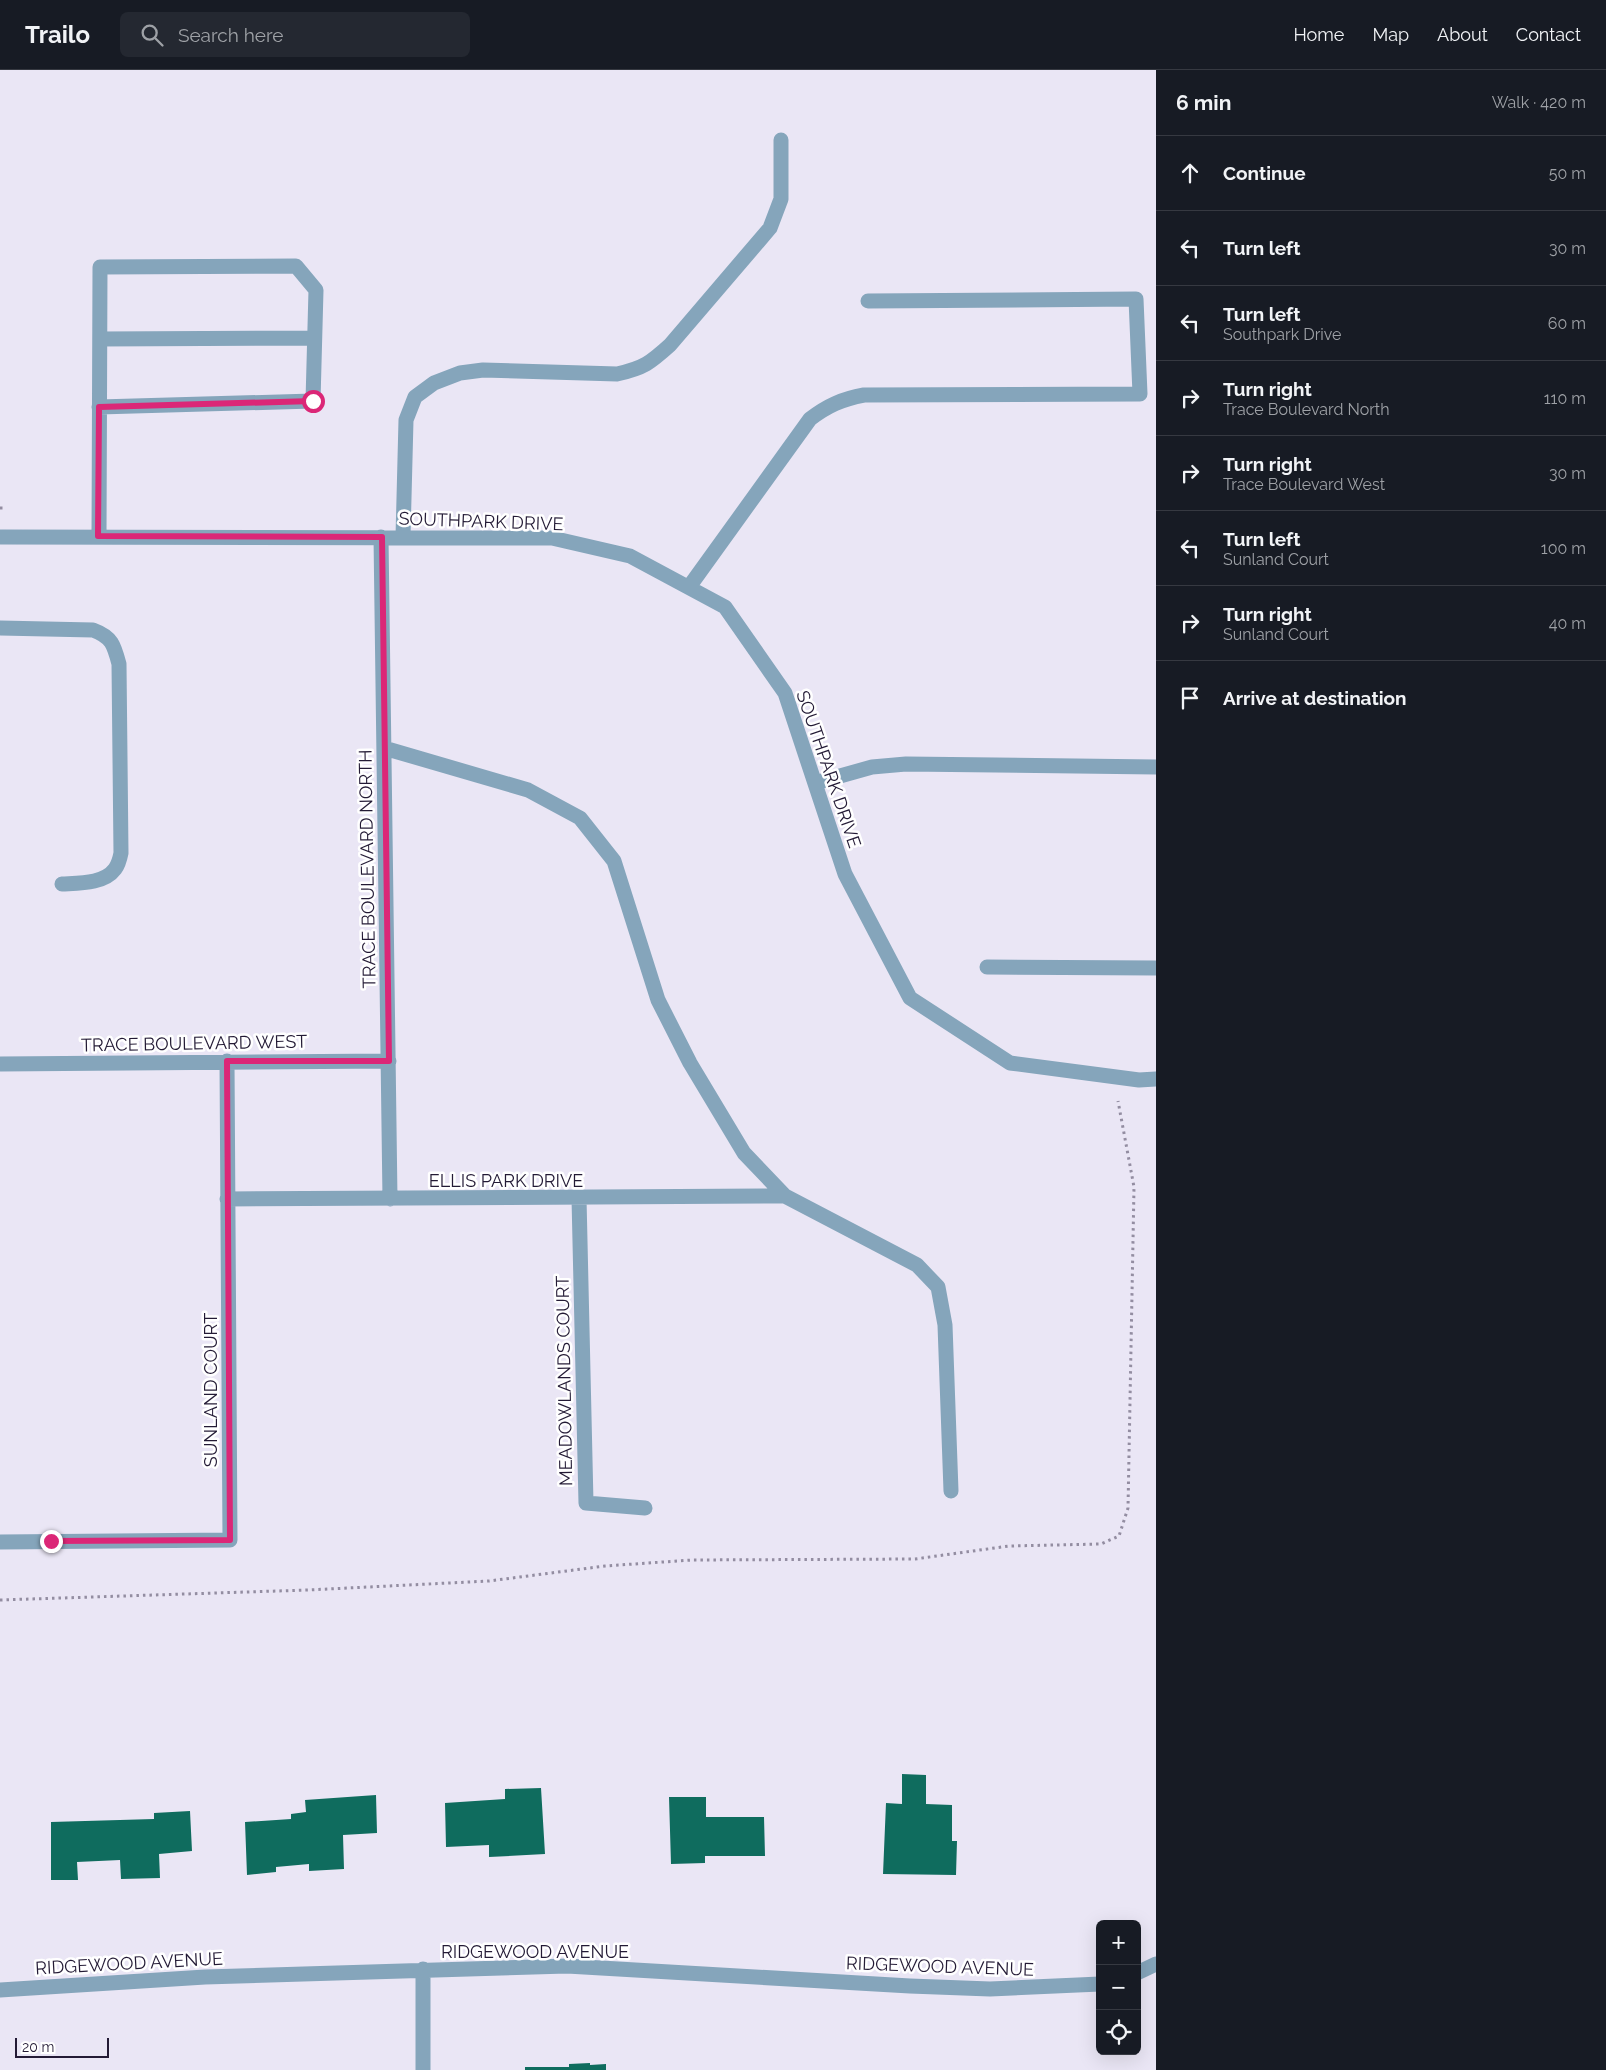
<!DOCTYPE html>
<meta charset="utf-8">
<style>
body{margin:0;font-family:Raleway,sans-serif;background:#242831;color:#f1f3f6}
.controls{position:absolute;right:15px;bottom:15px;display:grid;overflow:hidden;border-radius:8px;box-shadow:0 5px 20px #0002}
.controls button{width:45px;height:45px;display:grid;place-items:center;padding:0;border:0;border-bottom:1px solid #363941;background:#171b24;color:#f1f3f6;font:25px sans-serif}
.scale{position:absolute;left:15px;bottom:12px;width:94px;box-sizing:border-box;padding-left:5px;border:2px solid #231a35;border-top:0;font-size:14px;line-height:18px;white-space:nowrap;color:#231a35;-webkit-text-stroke:4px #fff;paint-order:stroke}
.stop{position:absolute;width:15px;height:15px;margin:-11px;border:4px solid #db2777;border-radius:50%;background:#fff}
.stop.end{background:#db2777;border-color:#fff;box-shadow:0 1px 5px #0008}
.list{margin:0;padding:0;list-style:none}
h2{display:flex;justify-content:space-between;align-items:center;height:65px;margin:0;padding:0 20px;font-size:21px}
h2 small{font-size:16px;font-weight:400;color:#9ea1a6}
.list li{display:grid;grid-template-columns:32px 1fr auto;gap:15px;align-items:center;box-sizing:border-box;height:75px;padding:0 20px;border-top:1px solid #363941}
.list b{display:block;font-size:19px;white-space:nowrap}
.list p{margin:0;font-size:16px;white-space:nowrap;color:#9ea1a6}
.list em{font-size:16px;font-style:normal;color:#9ea1a6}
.icon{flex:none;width:28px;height:28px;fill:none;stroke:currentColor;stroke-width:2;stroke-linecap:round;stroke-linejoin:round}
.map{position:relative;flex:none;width:1156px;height:2000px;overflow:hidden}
header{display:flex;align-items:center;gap:30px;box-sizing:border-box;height:70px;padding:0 25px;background:#171b24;border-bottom:1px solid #363941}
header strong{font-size:24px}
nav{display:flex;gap:28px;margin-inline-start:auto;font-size:18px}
.search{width:350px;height:45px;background:#242831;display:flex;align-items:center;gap:12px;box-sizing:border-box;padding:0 18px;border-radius:8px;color:#9ea1a6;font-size:19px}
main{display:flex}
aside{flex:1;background:#171b24}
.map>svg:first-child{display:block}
</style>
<header>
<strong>Trailo</strong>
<div class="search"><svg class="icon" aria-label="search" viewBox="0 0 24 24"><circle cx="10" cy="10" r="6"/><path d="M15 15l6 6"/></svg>Search here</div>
<nav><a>Home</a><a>Map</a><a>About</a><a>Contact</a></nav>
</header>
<main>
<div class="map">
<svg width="1156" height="2000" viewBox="0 0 1156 2000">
<rect width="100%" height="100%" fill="#eae6f5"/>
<path fill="#0f6c5e" d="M902,1704l24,1v29l26,1v36h5l-1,34 -73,-1 3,-71 16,1z
M541,1718l4,66 -56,3v-12l-43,2 -1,-44 60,-4v-10z
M376,1725l1,38 -34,2 1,34 -35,2v-7l-33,3v5l-29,3 -2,-53 46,-3v-5l15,-2 -1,-12z
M669,1727h37v20h58l1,39h-60v7l-34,1z
M190,1741l2,40 -33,3 1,24 -39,1 -1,-19 -43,2 1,18h-27v-58l103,-3v-6z
M590,1993v2l16,-1v6h-81v-3h44v-3z"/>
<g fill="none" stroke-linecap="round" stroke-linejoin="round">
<path stroke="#938da1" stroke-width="3" stroke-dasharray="2.5 4" stroke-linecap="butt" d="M0,438h6
M0,1530l308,-10 181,-9 116,-15 87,-6 223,-1 94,-13 92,-2 18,-8 9,-28 6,-321 -16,-86"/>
<path stroke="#85a5bb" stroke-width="15" d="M100,269l214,-1
M99,466l1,-269 196,-1 20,24 -3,111 -214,6
M0,467l552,1 78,18 95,51 60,86 60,181 65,124 100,65 129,17 17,-1
M381,467l9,662
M403,467l3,-117 9,-23 19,-14 26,-10 23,-3 134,4c27,-6 33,-11 53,-29l100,-117 11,-29v-59
M689,517l121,-168c17,-13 32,-20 54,-24l276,-1 -4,-95 -268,2
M0,558l93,2c19,7 21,15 26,34l2,189c-1,5 -3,12 -6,16 -11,15 -36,14 -53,15
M384,678l144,42 52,28 34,43 44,139 32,63 54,90 41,43 132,69 21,22 7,38 6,166
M815,713l57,-16 34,-3 250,3
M987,897l169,1
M0,994l389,-3
M579,1128l7,305 59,5
M227,1129l558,-3
M0,1472l230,-2 -3,-479
M423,1899v101
M1137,1903l19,-9
M0,1920l205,-13 362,-11 343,20 80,3 110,-5"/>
</g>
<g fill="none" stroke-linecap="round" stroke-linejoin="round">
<path stroke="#db2777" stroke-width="6" d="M51,1471l179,-1 -3,-479h162l-7,-524 -284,-1 1,-129 214,-6"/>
</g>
<g text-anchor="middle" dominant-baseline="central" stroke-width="5" stroke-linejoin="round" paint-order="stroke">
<g font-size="18" fill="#231a35" stroke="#fff">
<text transform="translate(481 451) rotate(2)">SOUTHPARK DRIVE</text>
<text transform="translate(829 699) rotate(71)">SOUTHPARK DRIVE</text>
<text transform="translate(367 799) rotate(-91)">TRACE BOULEVARD NORTH</text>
<text transform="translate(194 973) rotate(-1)">TRACE BOULEVARD WEST</text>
<text x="506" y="1110">ELLIS PARK DRIVE</text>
<text transform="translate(564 1311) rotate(-91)">MEADOWLANDS COURT</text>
<text transform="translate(210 1320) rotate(-90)">SUNLAND COURT</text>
<text x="535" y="1881">RIDGEWOOD AVENUE</text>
<text transform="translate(129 1893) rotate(-3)">RIDGEWOOD AVENUE</text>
<text transform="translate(940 1896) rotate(2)">RIDGEWOOD AVENUE</text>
</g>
</g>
</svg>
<div class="controls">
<button>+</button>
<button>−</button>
<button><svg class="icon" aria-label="locate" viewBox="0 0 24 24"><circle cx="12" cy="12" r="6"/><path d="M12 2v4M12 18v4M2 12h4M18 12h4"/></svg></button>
</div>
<div class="scale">20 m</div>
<div class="stop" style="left:313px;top:331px"></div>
<div class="stop end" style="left:51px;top:1471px"></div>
</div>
<aside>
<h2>6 min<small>Walk · 420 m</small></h2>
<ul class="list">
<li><svg class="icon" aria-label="ahead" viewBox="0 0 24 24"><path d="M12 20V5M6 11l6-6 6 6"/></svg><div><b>Continue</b></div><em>50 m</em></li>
<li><svg class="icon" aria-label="left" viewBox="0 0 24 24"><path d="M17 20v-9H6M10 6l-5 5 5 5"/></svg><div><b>Turn left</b></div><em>30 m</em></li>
<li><svg class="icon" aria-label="left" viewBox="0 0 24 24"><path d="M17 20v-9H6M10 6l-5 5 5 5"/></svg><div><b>Turn left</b><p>Southpark Drive</p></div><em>60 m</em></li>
<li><svg class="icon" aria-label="right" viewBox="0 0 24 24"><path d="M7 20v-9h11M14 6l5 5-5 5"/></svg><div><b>Turn right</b><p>Trace Boulevard North</p></div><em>110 m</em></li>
<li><svg class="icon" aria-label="right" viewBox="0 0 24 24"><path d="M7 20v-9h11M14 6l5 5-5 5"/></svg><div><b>Turn right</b><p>Trace Boulevard West</p></div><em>30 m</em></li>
<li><svg class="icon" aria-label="left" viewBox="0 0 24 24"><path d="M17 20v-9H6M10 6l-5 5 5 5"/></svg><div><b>Turn left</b><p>Sunland Court</p></div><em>100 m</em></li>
<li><svg class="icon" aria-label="right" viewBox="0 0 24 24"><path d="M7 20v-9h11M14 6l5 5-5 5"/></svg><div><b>Turn right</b><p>Sunland Court</p></div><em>40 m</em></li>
<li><svg class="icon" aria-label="arrive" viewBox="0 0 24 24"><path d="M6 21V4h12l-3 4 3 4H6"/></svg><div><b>Arrive at destination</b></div></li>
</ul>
</aside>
</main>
